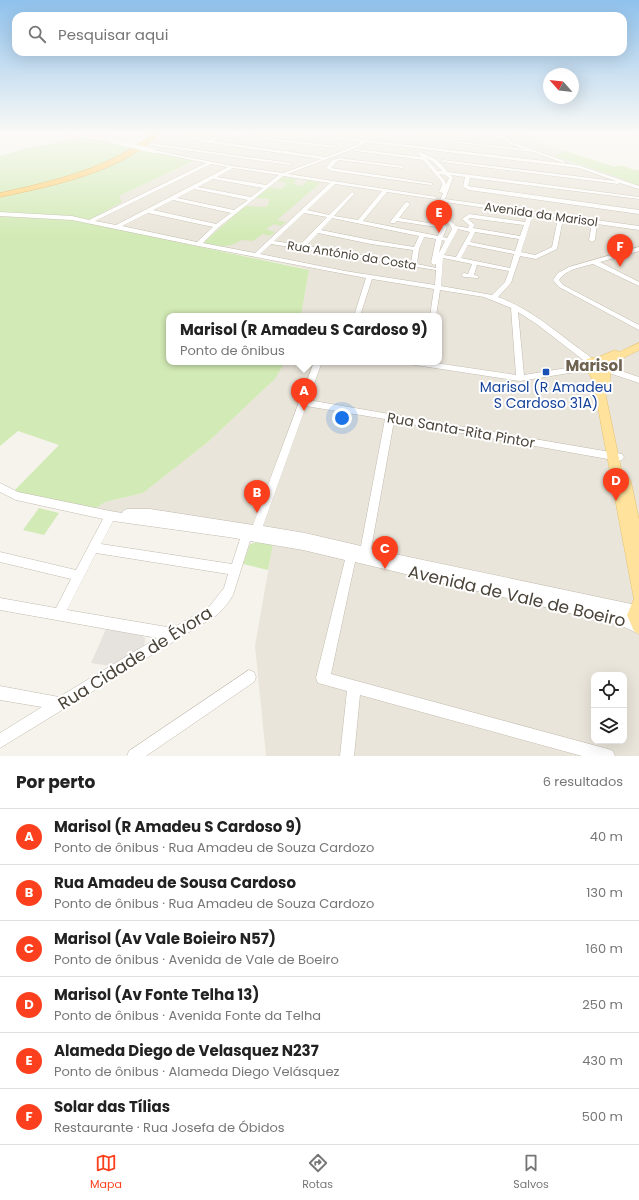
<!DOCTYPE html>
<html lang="pt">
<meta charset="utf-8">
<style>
body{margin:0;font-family:Poppins,sans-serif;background:#f2f2f2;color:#222}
.controls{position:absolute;right:12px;bottom:12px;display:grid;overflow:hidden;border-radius:8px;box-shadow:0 4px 16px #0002}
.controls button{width:36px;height:36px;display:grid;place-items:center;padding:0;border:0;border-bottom:1px solid #e0e0e0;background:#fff;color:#222;font:20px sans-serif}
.compass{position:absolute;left:543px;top:68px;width:36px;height:36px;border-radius:50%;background:#fff;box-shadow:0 4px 16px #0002;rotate:297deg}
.you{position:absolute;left:342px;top:418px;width:14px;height:14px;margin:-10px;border:3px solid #fff;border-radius:50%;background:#1a73e8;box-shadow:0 0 0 6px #1a73e833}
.badge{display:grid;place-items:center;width:26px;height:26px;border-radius:50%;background:#fc3f1d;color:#fff;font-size:13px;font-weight:700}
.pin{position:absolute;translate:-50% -33px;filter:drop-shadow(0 1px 2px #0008)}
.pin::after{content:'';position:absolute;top:21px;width:14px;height:12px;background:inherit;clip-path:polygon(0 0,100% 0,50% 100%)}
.popup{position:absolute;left:166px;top:313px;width:276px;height:52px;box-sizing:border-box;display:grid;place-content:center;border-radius:8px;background:#fff;filter:drop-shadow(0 1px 3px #0005);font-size:13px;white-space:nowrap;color:#767676}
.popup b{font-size:15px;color:#222}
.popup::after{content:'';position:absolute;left:50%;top:100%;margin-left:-8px;border:8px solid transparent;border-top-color:#fff}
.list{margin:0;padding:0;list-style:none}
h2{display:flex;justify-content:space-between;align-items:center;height:52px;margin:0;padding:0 16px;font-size:17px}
h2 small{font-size:13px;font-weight:400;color:#767676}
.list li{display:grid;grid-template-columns:26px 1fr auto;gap:12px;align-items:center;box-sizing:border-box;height:56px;padding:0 16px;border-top:1px solid #e0e0e0}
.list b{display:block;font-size:15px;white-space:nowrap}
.list p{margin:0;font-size:13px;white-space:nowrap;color:#767676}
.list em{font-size:13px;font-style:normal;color:#767676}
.icon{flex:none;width:22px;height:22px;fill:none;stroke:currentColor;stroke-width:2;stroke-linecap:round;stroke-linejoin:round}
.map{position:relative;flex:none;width:639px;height:756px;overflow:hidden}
.search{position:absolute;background:#fff;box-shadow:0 4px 16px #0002;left:12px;right:12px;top:12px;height:44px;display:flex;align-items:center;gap:10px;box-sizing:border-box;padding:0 14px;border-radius:12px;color:#767676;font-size:15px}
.sheet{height:388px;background:#fff}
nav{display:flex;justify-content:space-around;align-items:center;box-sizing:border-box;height:56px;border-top:1px solid #e0e0e0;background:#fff;font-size:11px;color:#767676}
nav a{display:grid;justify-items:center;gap:2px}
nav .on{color:#fc3f1d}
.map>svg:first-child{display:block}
</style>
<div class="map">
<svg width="639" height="756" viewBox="0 0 639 756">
<rect width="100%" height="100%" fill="#f6f3ec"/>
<path fill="#eae5da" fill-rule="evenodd" d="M161,132h360l8,7 37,12 -13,6 59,18 27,11v570h-373l-11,-110 18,-103 -190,-28 22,-13 38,-9 65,-51 67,-63 10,-17h154v-46h-138l8,-46 -6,-2 -230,-48 -73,-4v-2l122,-12 -3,-6 74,-34 -45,-11 7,-14zM594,675h30v66h-30z"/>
<path fill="#e6e2dd" d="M106,629l35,6 4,3v4l-2,5 -32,19 -20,-3z"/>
<path fill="#d2eab5" d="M82,138c38,2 75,17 112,23l-75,35 3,6 -33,18 -89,-6v-58l28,-8z
M566,151l49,16c10,-4 14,4 24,3v16l-27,-11 -59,-19z
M283,177l13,2 -2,5 8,2 6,-6 12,3 -43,37 9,2 -5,4 -7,-2 -8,5 9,3 -5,4 -7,-2 -10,7 -12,-1c-12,9 -24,6 -38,3l42,-37 22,1 3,-8 -14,-1 11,-11 14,2 6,-5 -2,-2 -8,-1z
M0,216l73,4 236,50 -8,46h-132v46h116l-10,17 -67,63 -65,51 -38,9 -9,6 -33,-4 -49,-13 45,-46 -41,-14 -18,15z
M39,508l20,5 -15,22 -21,-5z
M258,542l15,2 -5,26 -25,-6 7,-20z"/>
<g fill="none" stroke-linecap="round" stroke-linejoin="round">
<defs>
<path id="minor" d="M64,132c8,-1 22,5 32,5 6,1 11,-5 18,-5l-12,6 12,3 -2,1 -38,-6z
M223,132h4l-1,1 109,13 -1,2 -107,-13 -2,-2 -12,8 113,16 33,-13 1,-2 -76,-10h8l70,8 3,-2 2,1 -1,1 212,25 61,21v3l-19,-6 -2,1 -175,-22 -2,-1 2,-1 173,21 -37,-13 -215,-26 -3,4 -73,28 149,23v1l-2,1 -48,-7 -24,29 75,15 3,-9 -12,-12 5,-13 5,1 -2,4 6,-14 -4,-1 3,-7 -1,-4 -18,-21 -67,-9 -2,-1 1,-1 66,8 -3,-4 2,-1 17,8 11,12 191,25v2l-169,-21 -2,8 171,24v4l-170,-24 -6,-3 2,-10 -14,-2 2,3 -8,21 194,27v4l-42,-6 -2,16 -3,2 -3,-2 3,-17 -29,-4 -6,30 -21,10 -16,-3 -9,27 -13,14c28,10 53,30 76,48 7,5 15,10 20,16l-4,3 -3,-1 -49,-38 -20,-13 6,63 67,-11 3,1 1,2 -1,2 -74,12 -111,-17 -1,-2h21l87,13 -5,-67 -27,-11 -44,-7 -4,26h-6l4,-27 -62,-10 -12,37h-6l12,-38 -168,-32 -126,-26 -72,-4v-4l72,4 17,4 117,-57 -53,-11v-2h1l78,16 51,7 38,-14 -111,-16 -3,1 -1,-2 -45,-7 2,-1 46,6zM426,158l7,4 9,9h-5zM211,164l17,3 -112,58 -21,-4zM233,168l46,7 -13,10 -49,-8zM439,174l6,1 4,3 -3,6 -1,-3zM283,176l47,7 -75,70 -52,-10 16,-16zM213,179l50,9 -12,9 -53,-10zM335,184l47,7 -24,29 -24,-4 20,-22v-1l-2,-1 -23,23 -22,-5zM194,189l54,11 -14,10 -57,-12zM173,200l58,13 -15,11 -63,-14zM445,202l83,12 -3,8 -56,-8 -7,5 7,6 -1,3 -12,-2 -15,-15zM436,212l14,13 2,4 -5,9 -4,-1 4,-10 -12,-12zM148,213l65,14 -16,15 -75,-16zM304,213l23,4 -27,28 -26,-4zM533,214l25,4 -6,29 -17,8 -14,-3zM332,218l87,18 -5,11 -43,-7 -50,-10zM470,218l54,7 -4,11 -47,-8 2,-3 -7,-6zM458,229l12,3 -14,25 -12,-2zM475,232l44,7 -4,12 -45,-9zM318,233l53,11 42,6 -2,13 -105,-17zM424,237l12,2 -5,24 3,2 2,-1v4l-19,-4 2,-15zM442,240l3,1 -6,12zM271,244l165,26 -1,15 -90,-14 -85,-17zM468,245l46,9 -4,14 -49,-10zM443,258l29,6 -4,10 -4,-1 -3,2 3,2 14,1v-2l-4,-1 3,-10 32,6 -4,11 -13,13 -51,-9z
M367,132h8l148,17 -13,-5 -7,-5 -62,-7h9l50,4 -5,-4h4l13,10 55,20 -4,1 -30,-11z
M150,143l140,20 2,1 -2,1 -141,-20z
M339,158l63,8 2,1 -2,1 -63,-8 -3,2 -5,6 100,15 2,1 -2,1 -99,-14 -6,-3 6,-8z
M407,202l3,2 -11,14 35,6 2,1v2l-39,-6 -2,2h-4l-1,-1 15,-19z
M639,247v4l-39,11 39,20v4l-46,-22c-11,3 -27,5 -34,16l4,5 76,40v5l-80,-43 -6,-7 5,-7 11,-6z
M314,362h8l-14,38 314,54 2,3 -2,3 -3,1 -225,-40 -23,128 265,56 3,1v10l-3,1 -9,-2 12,6v13l-19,-9 -265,-63 -24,112 277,75 5,2 2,5h-33l-222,-61 -6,61h-14l7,-65 -29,-8 -2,-5 29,-118 -42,-10 -53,-9 -17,54 -5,8 -11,12 -217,133v-15l42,-26 -42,-7v-14l59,11 98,-59 -157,-28v-12l56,10 15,-29 -71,-17v-10l76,18 27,-51 -87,-19 -16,-8v-9l18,9 92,19 12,2 1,-2 4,-2h23l103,16zM306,406l79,13 -24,127 -56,-13 -42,-7zM113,521l115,16 12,2 -8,25 -131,-20zM96,553l132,21 -4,14 -15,19 -36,21 -106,-18z
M606,366l33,11v6l-36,-12 -1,-2z
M249,670l5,2 2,5 -2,5 -108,74h-19l2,-5z"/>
<path id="major" d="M639,343v7c-20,10 -31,13 -29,38l-5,4 18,86h6l2,4 8,38v114l-5,-3 -7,-16 7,-16 -41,-218 -9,-17 3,-5 14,-3 14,-6 4,2zM606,361l-4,8 -8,-5z"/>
<path id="highway" d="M155,132h6c-38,40 -109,54 -161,65v-4c55,-12 111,-25 155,-61z"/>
</defs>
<use href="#minor" stroke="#c2bbae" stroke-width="1"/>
<use href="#major" stroke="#e6c16a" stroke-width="1"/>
<use href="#highway" stroke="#e0a43c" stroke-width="1"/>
<use href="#minor" fill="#fff" fill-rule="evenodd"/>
<use href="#major" fill="#ffe39c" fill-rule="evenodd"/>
<use href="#highway" fill="#ffcf6e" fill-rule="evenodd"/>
<defs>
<path id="minor-bridge" d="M112,141l42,10"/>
</defs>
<use href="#minor-bridge" stroke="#c2bbae" stroke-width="5" stroke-linecap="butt"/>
<use href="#minor-bridge" stroke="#fff" stroke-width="4.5"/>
</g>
<linearGradient id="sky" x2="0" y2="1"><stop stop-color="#8fc1ec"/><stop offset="0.56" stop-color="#fbfaf6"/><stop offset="1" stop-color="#fbfaf6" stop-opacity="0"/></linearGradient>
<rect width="639" height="237" fill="url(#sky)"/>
<rect fill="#1a4fb4" stroke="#fff" stroke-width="1.5" x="542" y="368" width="8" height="8" rx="2"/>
<g text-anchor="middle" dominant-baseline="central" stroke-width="4" stroke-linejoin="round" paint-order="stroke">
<g font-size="12" fill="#4b4439" stroke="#fff">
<text transform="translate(541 214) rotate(8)">Avenida da Marisol</text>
<text transform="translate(352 255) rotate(9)">Rua António da Costa</text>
</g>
<g font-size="14" fill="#164399" stroke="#fff">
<text x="546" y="387">Marisol (R Amadeu<tspan x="546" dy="16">S Cardoso 31A)</tspan></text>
</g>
<g font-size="14" fill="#4b4439" stroke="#fff">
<text transform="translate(461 430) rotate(10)">Rua Santa-Rita Pintor</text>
</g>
<g font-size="15" font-weight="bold" fill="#6e6250" stroke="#fff">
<text x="594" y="365">Marisol</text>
</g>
<g font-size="17" fill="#4b4439" stroke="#fff">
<text transform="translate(517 596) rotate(13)">Avenida de Vale de Boeiro</text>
<text transform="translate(135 658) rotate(-32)">Rua Cidade de Évora</text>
</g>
</g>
</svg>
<div class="controls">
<button><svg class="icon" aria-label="locate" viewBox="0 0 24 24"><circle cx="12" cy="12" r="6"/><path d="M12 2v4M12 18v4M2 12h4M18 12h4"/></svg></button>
<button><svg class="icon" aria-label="layers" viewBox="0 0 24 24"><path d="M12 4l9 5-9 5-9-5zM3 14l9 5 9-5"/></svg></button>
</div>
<svg class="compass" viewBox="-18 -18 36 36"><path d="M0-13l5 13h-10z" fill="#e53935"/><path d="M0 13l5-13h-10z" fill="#767676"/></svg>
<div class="you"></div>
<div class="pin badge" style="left:304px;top:411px">A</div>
<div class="popup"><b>Marisol (R Amadeu S Cardoso 9)</b>Ponto de ônibus</div>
<div class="pin badge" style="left:257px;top:513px">B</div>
<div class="pin badge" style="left:385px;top:569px">C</div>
<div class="pin badge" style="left:616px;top:501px">D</div>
<div class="pin badge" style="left:439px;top:233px">E</div>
<div class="pin badge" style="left:620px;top:267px">F</div>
<div class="search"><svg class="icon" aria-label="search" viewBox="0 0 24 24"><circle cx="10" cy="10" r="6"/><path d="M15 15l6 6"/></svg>Pesquisar aqui</div>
</div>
<section class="sheet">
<h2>Por perto<small>6 resultados</small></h2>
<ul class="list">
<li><span class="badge">A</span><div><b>Marisol (R Amadeu S Cardoso 9)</b><p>Ponto de ônibus · Rua Amadeu de Souza Cardozo</p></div><em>40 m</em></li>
<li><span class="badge">B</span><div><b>Rua Amadeu de Sousa Cardoso</b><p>Ponto de ônibus · Rua Amadeu de Souza Cardozo</p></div><em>130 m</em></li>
<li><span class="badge">C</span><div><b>Marisol (Av Vale Boieiro N57)</b><p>Ponto de ônibus · Avenida de Vale de Boeiro</p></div><em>160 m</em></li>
<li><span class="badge">D</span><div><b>Marisol (Av Fonte Telha 13)</b><p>Ponto de ônibus · Avenida Fonte da Telha</p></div><em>250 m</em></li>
<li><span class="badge">E</span><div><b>Alameda Diego de Velasquez N237</b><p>Ponto de ônibus · Alameda Diego Velásquez</p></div><em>430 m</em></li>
<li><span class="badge">F</span><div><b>Solar das Tílias</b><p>Restaurante · Rua Josefa de Óbidos</p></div><em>500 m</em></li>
</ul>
</section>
<nav>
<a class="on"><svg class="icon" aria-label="map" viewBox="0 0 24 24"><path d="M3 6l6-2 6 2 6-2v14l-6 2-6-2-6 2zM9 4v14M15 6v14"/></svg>Mapa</a>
<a><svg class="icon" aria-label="directions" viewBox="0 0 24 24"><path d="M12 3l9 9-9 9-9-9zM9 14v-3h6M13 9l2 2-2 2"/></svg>Rotas</a>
<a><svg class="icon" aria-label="saved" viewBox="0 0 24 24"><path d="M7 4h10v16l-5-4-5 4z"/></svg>Salvos</a>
</nav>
